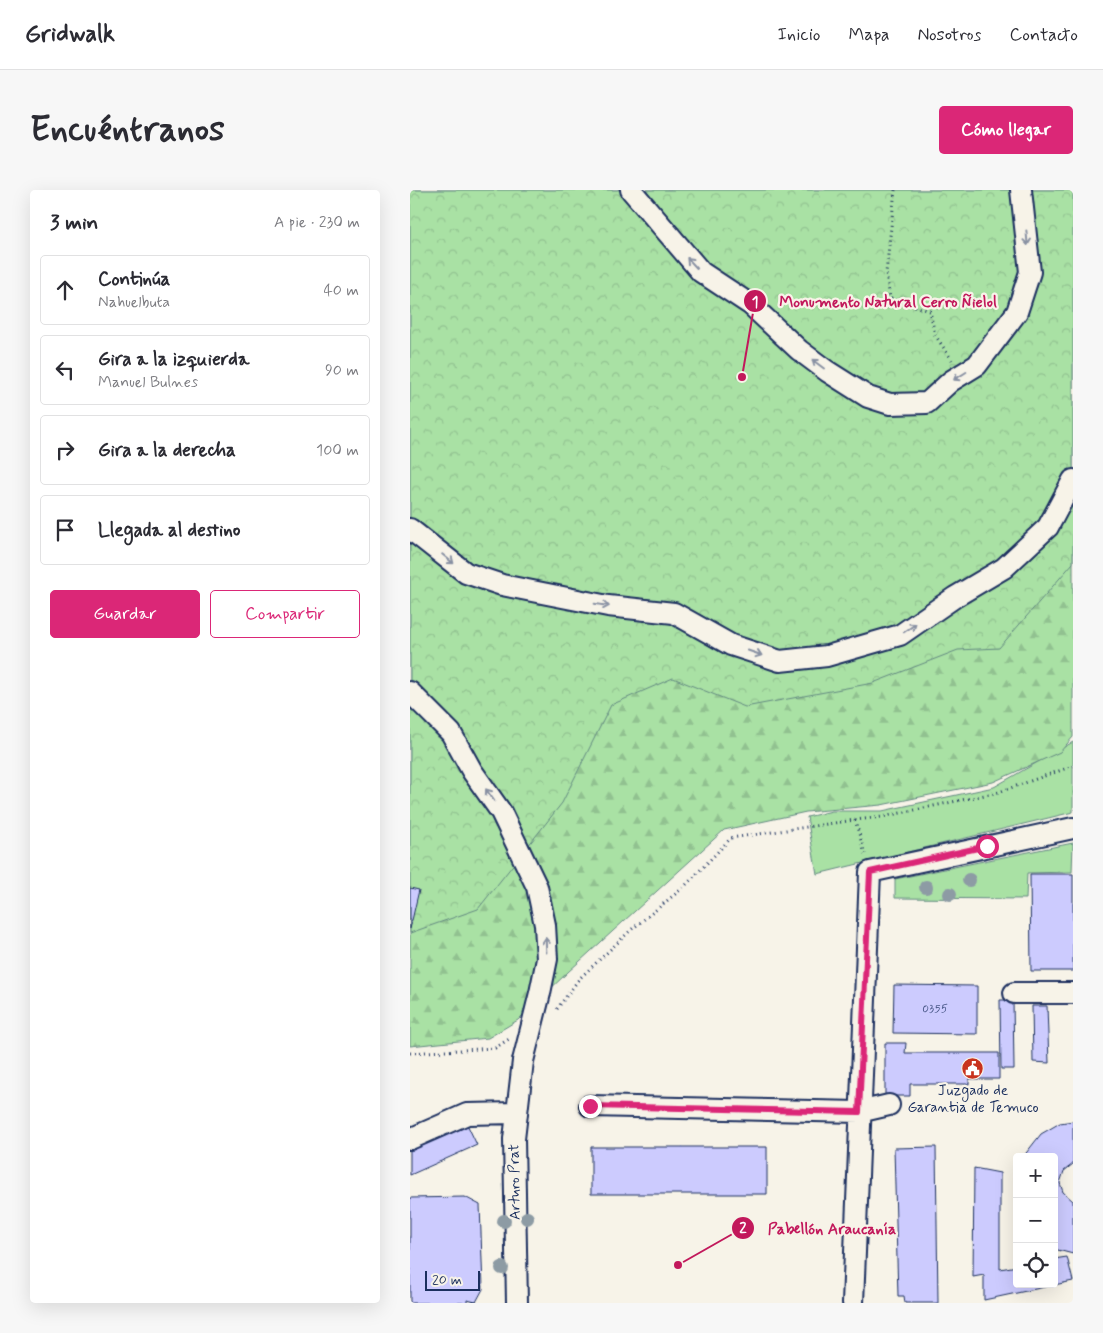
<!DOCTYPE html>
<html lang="es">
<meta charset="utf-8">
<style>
body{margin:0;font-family:Mynerve,sans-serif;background:#f7f7f7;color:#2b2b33}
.controls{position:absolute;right:15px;bottom:15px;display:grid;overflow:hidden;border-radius:5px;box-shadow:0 5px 20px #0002}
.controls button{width:45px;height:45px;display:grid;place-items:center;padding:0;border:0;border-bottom:1px solid #e1e1e2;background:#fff;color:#2b2b33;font:25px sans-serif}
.scale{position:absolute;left:15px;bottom:12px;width:55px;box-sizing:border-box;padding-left:5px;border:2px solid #1b2f5e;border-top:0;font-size:14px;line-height:18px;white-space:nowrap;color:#1b2f5e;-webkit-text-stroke:4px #f7f3e8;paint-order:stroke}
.stop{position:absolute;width:15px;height:15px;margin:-11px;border:4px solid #db2777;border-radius:50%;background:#fff}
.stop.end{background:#db2777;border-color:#fff;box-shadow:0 1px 5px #0008}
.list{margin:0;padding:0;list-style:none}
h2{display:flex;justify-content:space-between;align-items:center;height:65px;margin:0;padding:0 20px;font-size:21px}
h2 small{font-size:16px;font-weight:400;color:#7c7c81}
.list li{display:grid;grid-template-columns:32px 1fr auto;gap:15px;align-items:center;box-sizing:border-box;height:70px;margin:0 10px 10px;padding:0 10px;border:1px solid #e1e1e2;border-radius:5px}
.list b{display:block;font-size:19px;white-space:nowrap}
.list p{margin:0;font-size:16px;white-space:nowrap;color:#7c7c81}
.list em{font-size:16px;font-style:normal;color:#7c7c81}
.actions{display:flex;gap:10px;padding:15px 20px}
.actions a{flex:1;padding:11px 0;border:1px solid #db2777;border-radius:5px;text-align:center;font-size:18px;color:#db2777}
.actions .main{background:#db2777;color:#fff}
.icon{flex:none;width:28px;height:28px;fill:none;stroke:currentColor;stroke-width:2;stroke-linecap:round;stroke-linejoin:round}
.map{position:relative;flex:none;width:663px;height:1113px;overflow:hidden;border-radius:5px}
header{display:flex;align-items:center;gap:30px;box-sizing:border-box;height:70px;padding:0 25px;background:#fff;border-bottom:1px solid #e1e1e2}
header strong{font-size:24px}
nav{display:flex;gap:28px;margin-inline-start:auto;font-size:18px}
.intro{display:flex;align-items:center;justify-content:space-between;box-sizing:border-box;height:120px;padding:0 30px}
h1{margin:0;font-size:35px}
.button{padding:12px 22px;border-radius:5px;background:#db2777;color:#fff;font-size:18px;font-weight:700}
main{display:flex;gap:30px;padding:0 30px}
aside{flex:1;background:#fff;border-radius:5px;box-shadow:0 5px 20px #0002}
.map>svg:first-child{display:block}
</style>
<header>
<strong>Gridwalk</strong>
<nav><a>Inicio</a><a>Mapa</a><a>Nosotros</a><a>Contacto</a></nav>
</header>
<div class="intro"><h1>Encuéntranos</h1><a class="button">Cómo llegar</a></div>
<main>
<aside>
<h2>3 min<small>A pie · 230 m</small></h2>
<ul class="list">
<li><svg class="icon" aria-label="ahead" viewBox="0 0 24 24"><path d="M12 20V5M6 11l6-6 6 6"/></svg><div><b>Continúa</b><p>Nahuelbuta</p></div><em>40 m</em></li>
<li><svg class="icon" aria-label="left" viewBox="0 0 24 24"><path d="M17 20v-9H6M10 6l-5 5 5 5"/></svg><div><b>Gira a la izquierda</b><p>Manuel Bulnes</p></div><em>90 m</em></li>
<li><svg class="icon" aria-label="right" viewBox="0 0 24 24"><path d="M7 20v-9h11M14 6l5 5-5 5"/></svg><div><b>Gira a la derecha</b></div><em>100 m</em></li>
<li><svg class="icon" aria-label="arrive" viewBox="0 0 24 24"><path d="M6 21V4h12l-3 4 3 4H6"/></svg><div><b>Llegada al destino</b></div></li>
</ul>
<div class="actions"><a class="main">Guardar</a><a>Compartir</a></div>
</aside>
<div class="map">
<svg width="663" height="1113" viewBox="0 0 663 1113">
<defs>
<pattern id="forest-firs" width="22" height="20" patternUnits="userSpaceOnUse" patternTransform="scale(1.25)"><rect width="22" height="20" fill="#a9e1a4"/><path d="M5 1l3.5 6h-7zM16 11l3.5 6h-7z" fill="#91c190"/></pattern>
<pattern id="park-crowns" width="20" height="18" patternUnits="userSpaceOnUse" patternTransform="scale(1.25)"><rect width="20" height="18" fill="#a9e1a4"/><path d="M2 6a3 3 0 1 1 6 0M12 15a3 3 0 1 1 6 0" fill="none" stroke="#91c190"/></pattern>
</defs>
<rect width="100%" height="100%" fill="#f7f3e8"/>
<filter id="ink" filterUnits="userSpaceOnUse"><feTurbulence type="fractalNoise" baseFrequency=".02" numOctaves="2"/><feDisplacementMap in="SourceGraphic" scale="10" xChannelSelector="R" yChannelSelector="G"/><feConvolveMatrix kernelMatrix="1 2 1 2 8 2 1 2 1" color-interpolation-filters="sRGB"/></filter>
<g filter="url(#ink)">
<path fill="#a9e1a4" stroke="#628881" d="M663,552v70l-256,62 -10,-57 25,-6h50l112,-24z
M663,653l-1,29 -45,1 -1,26 -131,-1v-19z"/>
<path fill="url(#forest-firs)" stroke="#628881" d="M0,0h663v547l-13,15 -67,30 -112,23 -75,7 -82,18 -156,142 -50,48 -30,18 -78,8z"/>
<path fill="url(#park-crowns)" stroke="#628881" d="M0,0h663v373l-74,85 -41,2 -85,33 -128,24 -72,-29 -62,27 -49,98 -84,106 -68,24z"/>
<path fill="#cccbfe" stroke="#1b2f5e" d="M620,684h43v97h-42z
M0,698l9,2 -9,39z
M484,795l83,1v48l-84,-1z
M590,810h13l1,69h-13z
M622,816h15l2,57 -16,-1z
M475,853h21l-1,10h94v26h-30v5h-59v12h-25z
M663,931v43l-9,7 -4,12 3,9 10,9v53l-19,-5v-92h-31l18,-23 19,-11z
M56,932l11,23 -67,30v-28z
M181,957h176v47h-176z
M526,957l2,156h-33l-1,-7h-6l-4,-148z
M564,978l26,5v96l17,-3v18h37v-25l13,-2 6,24 -89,19v-25l-11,2z
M55,1007l15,8 3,84 -7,13 -9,-2v3h-57v-105z"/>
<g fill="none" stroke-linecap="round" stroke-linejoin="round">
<defs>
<path id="minor" d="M221,0l70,82 50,33 48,45 28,21 41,26 22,7 37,-1 24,-22 26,-16 40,-53 13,-40 -9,-82
M0,339l56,44 36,12 106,21 66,7 57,32 49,16 47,-5 73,-21 55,-38 49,-29 44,-41 25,-47
M0,502l41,41 21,38 29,41 36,75 8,38 2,34 -7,34
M604,803h59
M180,916l269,6 30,-7
M0,949l57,-25 49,-1
M107,1113l-3,-164 9,-78
M443,1113l17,-431 203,-44"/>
</defs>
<use href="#minor" stroke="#1b2f5e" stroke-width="24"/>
<path stroke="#1b2f5e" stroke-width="3" stroke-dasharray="1 4" stroke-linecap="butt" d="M485,0l-9,83 4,25 40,13 5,24 17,25
M445,630l27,-3 117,-25 74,-26
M147,819l22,-30 52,-49 53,-43 47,-49 124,-18 10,34
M0,863l85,-5 14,-9"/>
<use href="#minor" stroke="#f7f3e8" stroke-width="20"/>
<defs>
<path id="minor-bridge" d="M113,871l17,-68"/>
</defs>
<use href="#minor-bridge" stroke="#1b2f5e" stroke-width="24" stroke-linecap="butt"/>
<use href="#minor-bridge" stroke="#f7f3e8" stroke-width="20"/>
</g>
<g fill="#8d9ba4">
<circle cx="559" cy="690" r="7"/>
<circle cx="516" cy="697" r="7"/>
<circle cx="540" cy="704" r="7"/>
<circle cx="117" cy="1028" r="7"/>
<circle cx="94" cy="1031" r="7"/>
<circle cx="92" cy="1078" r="7"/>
</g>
<defs><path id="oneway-shaft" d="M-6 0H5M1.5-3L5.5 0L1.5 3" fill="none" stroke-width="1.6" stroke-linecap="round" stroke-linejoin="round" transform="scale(1.25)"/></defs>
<g stroke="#8991a3">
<use href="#oneway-shaft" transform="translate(617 48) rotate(85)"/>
<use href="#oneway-shaft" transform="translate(282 73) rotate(-133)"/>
<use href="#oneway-shaft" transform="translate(408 174) rotate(-143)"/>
<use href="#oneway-shaft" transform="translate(550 186) rotate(148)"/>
<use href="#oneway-shaft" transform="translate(38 369) rotate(39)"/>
<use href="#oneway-shaft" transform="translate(192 415) rotate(10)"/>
<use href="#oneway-shaft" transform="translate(500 438) rotate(-35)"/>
<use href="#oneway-shaft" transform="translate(345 463) rotate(19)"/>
<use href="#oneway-shaft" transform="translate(80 605) rotate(-125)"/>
<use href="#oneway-shaft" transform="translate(136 755) rotate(-93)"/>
</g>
</g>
<g fill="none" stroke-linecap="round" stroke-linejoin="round" filter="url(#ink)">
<path stroke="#db2777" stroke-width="6" d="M180,916l269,6 11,-240 117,-26"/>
</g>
<defs>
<symbol id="civic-disc" viewBox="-11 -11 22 22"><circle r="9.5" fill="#c8321e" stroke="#f7f3e8"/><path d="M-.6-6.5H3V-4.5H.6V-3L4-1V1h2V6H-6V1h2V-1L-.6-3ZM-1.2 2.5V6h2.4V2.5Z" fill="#fff"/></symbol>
</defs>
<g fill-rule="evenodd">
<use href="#civic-disc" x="550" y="866" width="25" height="25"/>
</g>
<g text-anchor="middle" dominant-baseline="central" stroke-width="4.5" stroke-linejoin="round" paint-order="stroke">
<g font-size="12" fill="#475686">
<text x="525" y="819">0355</text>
</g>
<g font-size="15" fill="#1b2f5e" stroke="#f7f3e8">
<text x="563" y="901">Juzgado de<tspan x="563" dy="17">Garantia de Temuco</tspan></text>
</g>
<g font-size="15" fill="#1b2f5e" stroke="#f7f3e8">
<text transform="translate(105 992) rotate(-91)">Arturo Prat</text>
</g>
</g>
<path fill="none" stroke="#c2185b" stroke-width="2" d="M332 187L345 111M268 1075L333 1038"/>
<g fill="#c2185b" stroke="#f7f3e8" stroke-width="2">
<circle cx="332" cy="187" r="5"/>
<circle cx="268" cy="1075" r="5"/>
<circle cx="345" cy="111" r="12"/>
<circle cx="333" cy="1038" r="12"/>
</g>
<g font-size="15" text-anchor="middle" font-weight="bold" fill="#fff">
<text x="345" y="117">1</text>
<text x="333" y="1043">2</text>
</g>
<g font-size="16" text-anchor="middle" font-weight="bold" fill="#c2185b" stroke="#f7f3e8" stroke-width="4.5" stroke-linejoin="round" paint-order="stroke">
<text x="478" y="117">Monumento Natural Cerro Ñielol</text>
<text x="422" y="1044">Pabellón Araucanía</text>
</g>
</svg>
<div class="controls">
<button>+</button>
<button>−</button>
<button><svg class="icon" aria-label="locate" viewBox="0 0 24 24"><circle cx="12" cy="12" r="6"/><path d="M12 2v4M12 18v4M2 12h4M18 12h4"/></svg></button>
</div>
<div class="scale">20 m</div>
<div class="stop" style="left:577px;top:656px"></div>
<div class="stop end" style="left:180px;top:916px"></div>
</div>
</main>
